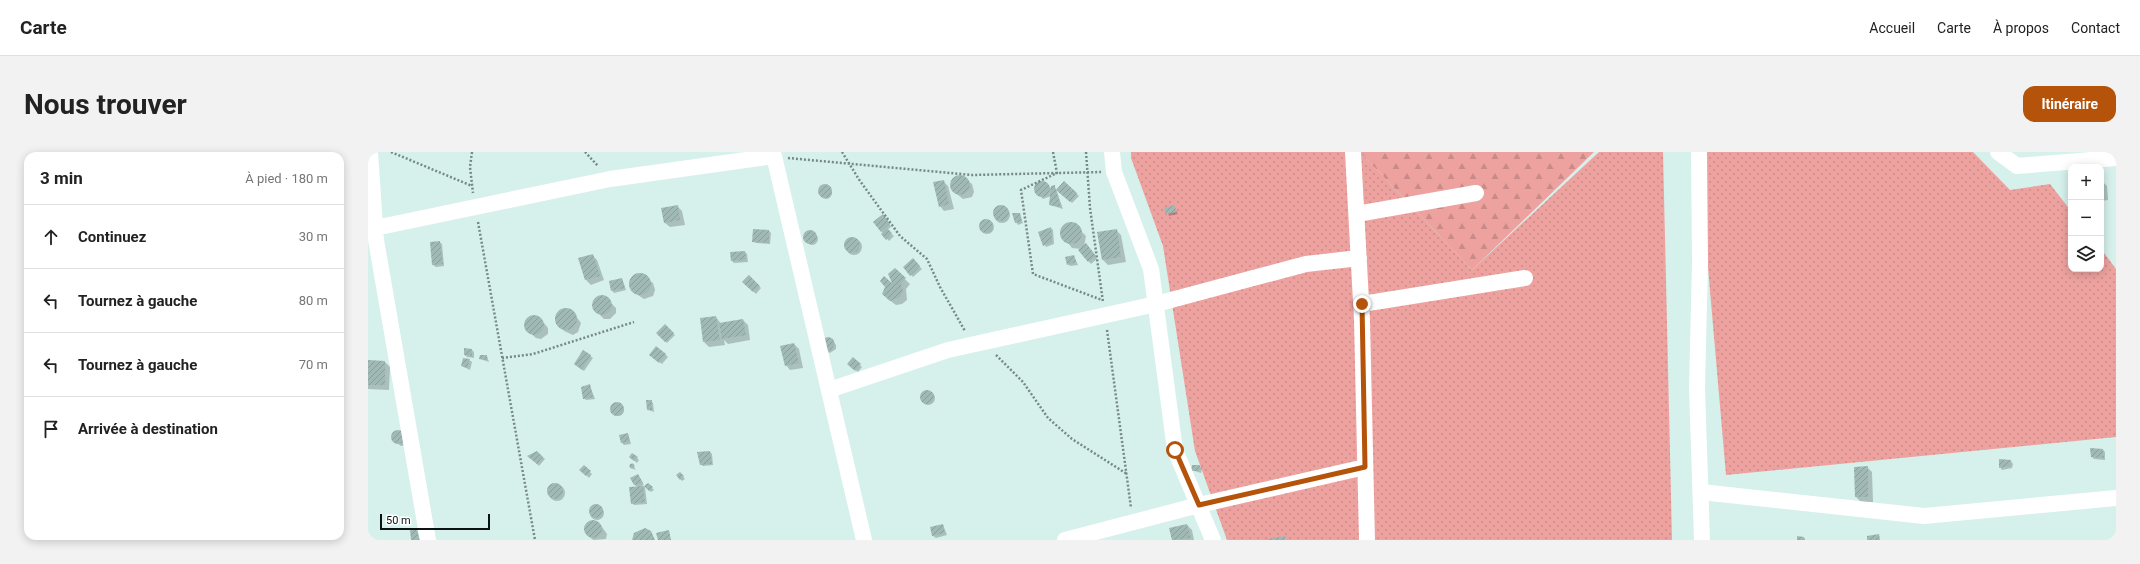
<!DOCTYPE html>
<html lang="fr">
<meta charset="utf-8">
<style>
body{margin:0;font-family:Roboto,sans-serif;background:#f2f2f2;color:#222}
.controls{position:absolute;right:12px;top:12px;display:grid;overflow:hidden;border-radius:8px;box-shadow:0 2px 10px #0003}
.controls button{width:36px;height:36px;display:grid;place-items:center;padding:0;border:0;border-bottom:1px solid #e0e0e0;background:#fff;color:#222;font:20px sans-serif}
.scale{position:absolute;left:12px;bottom:10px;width:110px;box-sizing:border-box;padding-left:4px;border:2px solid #0a1311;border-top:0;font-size:11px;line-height:14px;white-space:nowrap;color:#0a1311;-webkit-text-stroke:3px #fff;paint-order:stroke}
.stop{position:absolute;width:12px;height:12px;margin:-9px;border:3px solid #b45309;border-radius:50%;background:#fff}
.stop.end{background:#b45309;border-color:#fff;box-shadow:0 1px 4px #0008}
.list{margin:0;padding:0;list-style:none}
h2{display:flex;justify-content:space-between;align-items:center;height:52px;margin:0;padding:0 16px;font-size:17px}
h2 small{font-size:13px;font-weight:400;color:#767676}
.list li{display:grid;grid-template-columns:26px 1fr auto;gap:12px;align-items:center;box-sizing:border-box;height:64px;padding:0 16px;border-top:1px solid #e0e0e0}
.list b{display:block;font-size:15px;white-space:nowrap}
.list em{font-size:13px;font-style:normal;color:#767676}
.icon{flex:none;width:22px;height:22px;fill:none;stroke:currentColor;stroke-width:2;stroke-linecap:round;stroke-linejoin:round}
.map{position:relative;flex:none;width:1748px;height:388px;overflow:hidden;border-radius:12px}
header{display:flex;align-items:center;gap:24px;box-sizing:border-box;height:56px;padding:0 20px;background:#fff;border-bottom:1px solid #e0e0e0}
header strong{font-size:19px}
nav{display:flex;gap:22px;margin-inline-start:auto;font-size:14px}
.intro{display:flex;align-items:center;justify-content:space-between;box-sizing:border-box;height:96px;padding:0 24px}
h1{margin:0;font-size:28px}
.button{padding:10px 18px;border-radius:12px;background:#b45309;color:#fff;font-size:14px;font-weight:700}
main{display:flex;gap:24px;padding:0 24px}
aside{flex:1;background:#fff;border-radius:12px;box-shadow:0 2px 10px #0003}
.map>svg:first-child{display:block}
</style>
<header>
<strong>Carte</strong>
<nav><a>Accueil</a><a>Carte</a><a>À propos</a><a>Contact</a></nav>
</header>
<div class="intro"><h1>Nous trouver</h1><a class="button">Itinéraire</a></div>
<main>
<aside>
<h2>3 min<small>À pied · 180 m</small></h2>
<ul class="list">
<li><svg class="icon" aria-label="ahead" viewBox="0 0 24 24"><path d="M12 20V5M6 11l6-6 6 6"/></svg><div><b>Continuez</b></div><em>30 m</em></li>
<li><svg class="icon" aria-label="left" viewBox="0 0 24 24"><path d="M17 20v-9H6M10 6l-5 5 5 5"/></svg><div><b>Tournez à gauche</b></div><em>80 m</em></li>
<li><svg class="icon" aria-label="left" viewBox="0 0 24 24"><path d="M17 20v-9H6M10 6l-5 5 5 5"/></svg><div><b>Tournez à gauche</b></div><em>70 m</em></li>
<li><svg class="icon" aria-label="arrive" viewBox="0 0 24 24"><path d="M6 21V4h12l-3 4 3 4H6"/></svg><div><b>Arrivée à destination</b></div></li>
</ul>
</aside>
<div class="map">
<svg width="1748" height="388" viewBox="0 0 1748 388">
<defs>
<pattern id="grass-dots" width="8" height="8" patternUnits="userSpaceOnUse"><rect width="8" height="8" fill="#eda29f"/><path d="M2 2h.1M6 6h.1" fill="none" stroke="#ca8b88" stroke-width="1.8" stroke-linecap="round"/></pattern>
<pattern id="forest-firs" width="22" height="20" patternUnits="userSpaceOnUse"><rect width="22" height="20" fill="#eda29f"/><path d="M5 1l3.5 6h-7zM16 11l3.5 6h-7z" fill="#ca8b88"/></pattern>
<pattern id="building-hatch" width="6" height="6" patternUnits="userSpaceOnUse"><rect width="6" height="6" fill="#a1b9b5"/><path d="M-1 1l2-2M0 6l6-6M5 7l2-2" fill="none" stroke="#899e9b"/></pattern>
</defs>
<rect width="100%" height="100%" fill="#d6f0eb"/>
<path fill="url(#grass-dots)" d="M763,0h229l112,118 127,-118h64l9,388h-445l-32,-89 -32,-205 -32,-88z
M1330,0h275l37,38 40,-6 21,27v58h30v-20l15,20v168l-390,38z"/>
<path fill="url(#forest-firs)" d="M992,0h234l-122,118z"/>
<path fill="#0003" d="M593,24l11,8 2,8 -2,5 -9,2 -10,-8 -1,-9 3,-4z
M575,29l5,5 6,23 -10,2 -4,-5z
M1734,29l5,5 1,14 -7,1z
M675,30l9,7 2,-2 2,2 7,20 -13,-4 1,-9 -8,3 -6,-6 -1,-7 2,-3z
M696,30l15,14 -7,7 -12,-11z
M452 41a6 6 0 1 1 12 0a6 6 0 1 1-12 0Z
M309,54l5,5 3,14 -15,2 -5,-4z
M806,55l4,7 -9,2 -3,-8z
M626 63a8 8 0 1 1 16 0a8 8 0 1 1-16 0Z
M651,62l4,9 -5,2 -2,-3z
M517,66l6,9 -4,3 7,6 -5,5 -15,-19z
M612 75a7 7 0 1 1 14 0a7 7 0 1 1-14 0Z
M699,72h7l12,12 -2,11h4l9,12 -6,5 -11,-14 1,-1 -9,-1 -11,-14 1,-6z
M683,76l2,2 1,14 -8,3 -7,-14z
M748,78l5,5 5,27 -18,3 -5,-5z
M401,79l2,2 -1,11 -14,-1 -3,-2z
M438 87a6 6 0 1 1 12 0a6 6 0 1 1-12 0Z
M478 95a8 8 0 1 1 16 0a8 8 0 1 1-16 0Z
M71,90l3,2 2,22 -8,1 -3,-2z
M377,100l2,2 1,8 -14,1 -2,-2z
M224,103l5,5 7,20 -13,5 -5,-5 -6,-21z
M706,104l4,9 -8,1 -2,-2z
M545,108l9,9 -9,8 -9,-10z
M527,118l15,14 -4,5 1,11 -5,4 -6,1 -8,-6 7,-12z
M274,123l11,8 2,7 -2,6 -9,3 -11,-7 -3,-9 5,-7z
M381,124l12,12 -5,6 -12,-12z
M254,127l4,11 -12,3 -2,-3z
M231,145h6l11,11v5l-6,6h-6l-10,-10v-8z
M199,157l6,3 8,11 -3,9 -5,3 -9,-4 -8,-11 4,-9z
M163,165l9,1 8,10v6l-7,5 -5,-1 -10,-9 1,-9z
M348,165l5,7 22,-4 5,5 2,15 -22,4 -4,-4 1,5 -16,2 -5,-5 -3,-23z
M297,174l10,9 -8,8 -10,-10z
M463,187l5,6v4l-6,4 -5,-3z
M426,192l5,5 4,19 -13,2 -4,-5z
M104,198l2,2v6l-7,-1 -2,-2z
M216,199l9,7 -9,13 -9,-7z
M297,202l3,3 -6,7 -9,-7z
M119,204l2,6 -9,-3z
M485,207l9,8 -4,5 -10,-8z
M101,208l3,2 -2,8 -8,-4z
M0,209l17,1 5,5 -1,23 -21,-1z
M222,234l5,13 -9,1 -2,-2z
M553 246a7 7 0 1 1 14 0a7 7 0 1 1-14 0Z
M280,249l5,2 1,9 -6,-2z
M244 258a6 6 0 1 1 12 0a6 6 0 1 1-12 0Z
M32,279l4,1 3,13 -6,1 -6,-4 -2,-7z
M260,282l3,10 -7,1 -2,-2z
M1735,298l2,2v8l-11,-1 -2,-2z
M169,300l8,7 -6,7 -10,-10z
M342,300l2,2 1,11 -10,1 -3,-2z
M265,302l6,6 -2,3 -7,-6z
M1643,309l2,3 -1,4 -10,2 -2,-3z
M264,313l2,2 2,3 -5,-2z
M831,314l3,2 -1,5 -9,-3z
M216,315l8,7 -3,4 -8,-8z
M1499,315l5,5 1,30h-12l-5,-5z
M312,321l5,6 -3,2 -5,-6z
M270,324l6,9h-2l3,2 2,17 -13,1 -2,-2 5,-16 -3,-3z
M280,332l6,6 -3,2 -5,-5z
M181 341a8 8 0 1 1 16 0a8 8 0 1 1-16 0Z
M222 361a7 7 0 1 1 14 0a7 7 0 1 1-14 0Z
M224,369l5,1 5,5 5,7 -1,5 -13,1 -4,-4 -3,-4v-6z
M575,373l4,10 -11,3 -3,-2z
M819,373l5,5 2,10h-21l-3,-11z
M49,378l3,10h-8z"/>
<path fill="url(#building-hatch)" d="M582 33a10 10 0 1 1 20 0a10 10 0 1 1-20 0Z
M576,28l5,24 -10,3 -6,-25z
M1735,28v16h-2v-15z
M666 37a8 8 0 1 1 16 0a8 8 0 1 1-16 0Z
M696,29l13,12 -7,9 -14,-12z
M450 39a7 7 0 1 1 14 0a7 7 0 1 1-14 0Z
M687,33v2l6,20 -12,-2 2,-19z
M310,53l2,15 -16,3 -3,-15z
M807,53l1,7 -10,2 -2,-6z
M625 61a8 8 0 1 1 16 0a8 8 0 1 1-16 0Z
M644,61h8l2,8 -7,2z
M515,62l7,10 -9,8 -8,-10z
M611 74a7 7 0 1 1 14 0a7 7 0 1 1-14 0Z
M692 81a11 11 0 1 1 22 0a11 11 0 1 1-22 0Z
M683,75l1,15 -9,4 -5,-14z
M519,76l5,5 -6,7 -5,-6z
M385,77l16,1v13l-17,-1z
M749,77l4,28 -19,3 -5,-28z
M435 85a7 7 0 1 1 14 0a7 7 0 1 1-14 0Z
M476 93a8 8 0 1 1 16 0a8 8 0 1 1-16 0Z
M72,89l3,23 -11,1 -2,-23z
M718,91l10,13 -8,6 -10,-12z
M377,99l1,9 -15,1 -1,-9z
M225,102l7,22 -15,4 -7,-22z
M706,103l2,7 -9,3 -2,-8z
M545,106l7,8 -10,10 -7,-9z
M527,116l11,10 -5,6 2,7 -3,6 -10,4 -8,-7 3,-7 -5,-6 4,-5 8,7 -4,-9z
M261 132a11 11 0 1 1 22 0a11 11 0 1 1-22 0Z
M381,123l11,11 -7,6 -11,-10z
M254,126l3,10 -14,3 -2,-10z
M224 153a10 10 0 1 1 20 0a10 10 0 1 1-20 0Z
M187 167a11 11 0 1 1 22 0a11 11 0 1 1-22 0Z
M156 173a10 10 0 1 1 20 0a10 10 0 1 1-20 0Z
M348,164l4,24 -17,2 -3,-24z
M375,167l3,16 -24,4 -3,-16z
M297,172l9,9 -9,9 -9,-9z
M461,185l4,2 2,5 -4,6 -4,1 -3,-13z
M426,191l5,20 -14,3 -5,-20z
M288,194l10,8 -7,9 -10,-8z
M96,196l8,1v7l-8,-1z
M215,198l8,5 -9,15 -8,-6z
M112,203h7v5l-8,-1z
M485,205l8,7 -6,7 -8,-7z
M95,206l7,1 -3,9 -6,-2z
M0,208l17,1v24h-17z
M222,232l3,13 -10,2 -2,-12z
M552 245a7 7 0 1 1 14 0a7 7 0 1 1-14 0Z
M278,248h6v10h-5z
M242 257a7 7 0 1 1 14 0a7 7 0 1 1-14 0Z
M23 285a7 7 0 1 1 14 0a7 7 0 1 1-14 0Z
M260,281l2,9 -9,1 -2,-8z
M1722,296l13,1 1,9 -13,-1z
M169,299l6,6 -6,7 -10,-8z
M342,299l2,13 -12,1 -3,-13z
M264,301l6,4 -4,4 -5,-4z
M1631,307l12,1 -1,6 -11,2z
M261.5 314a2.5 2.5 0 1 1 5 0a2.5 2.5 0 1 1-5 0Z
M216,313l7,6 -5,5 -7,-6z
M824,313h8l-1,6h-8z
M1500,314v31h-13l-1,-30z
M312,320l4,4 -4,4 -4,-5z
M270,322l5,9 -9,2 -4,-7z
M179 339a8 8 0 1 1 16 0a8 8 0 1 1-16 0Z
M280,331l5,4 -4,4 -5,-5z
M275,334l2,16 -14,2 -2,-17z
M221 359a7 7 0 1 1 14 0a7 7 0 1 1-14 0Z
M216 377a9 9 0 1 1 18 0a9 9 0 1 1-18 0Z
M575,372l2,9 -13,3 -2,-9z
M819,372l4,14 -19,2 -3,-12z
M277,376l6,3 4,9h-23l2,-7z
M49,377l2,11h-8l-1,-10z
M301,378l2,10h-13l-2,-7z
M1511,382l1,6h-13v-4z
M917,384v4h-19l7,-2z
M1429,384l7,1 1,3h-8z"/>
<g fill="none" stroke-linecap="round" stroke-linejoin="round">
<path stroke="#768985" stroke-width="2.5" stroke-dasharray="2 2" stroke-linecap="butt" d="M23,0l81,34
M104,0l-2,15 3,26
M217,0l13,14
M474,0l18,29 40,55 27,23 13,28 25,44
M685,0l4,21 -36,17 12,84 69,26
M718,0l4,56 13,94
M420,6l184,17 129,-3
M110,70l57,318
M739,178l24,178
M628,203l27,27 25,36 24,21 55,35
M134,206l31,-4 101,-32"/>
<path stroke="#fff" stroke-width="16" d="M2,0l6,88 52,300
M744,0l2,20 37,97 24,181 38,90
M985,0l9,168 5,220
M1331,0l1,110 -3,126 5,152
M1630,0l19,14 99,-8
M989,62l119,-21
M7,76l235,-49 164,-23 90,384
M994,152l163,-26
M461,238l119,-40 208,-46 150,-40 53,-6
M1333,340l223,24 192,-18
M697,388l134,-35 166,-38"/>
</g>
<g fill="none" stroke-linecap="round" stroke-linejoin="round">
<path stroke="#b45309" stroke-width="5" d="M807,298l24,55 166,-38 -3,-163"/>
</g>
</svg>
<div class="controls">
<button>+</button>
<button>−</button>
<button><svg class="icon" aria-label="layers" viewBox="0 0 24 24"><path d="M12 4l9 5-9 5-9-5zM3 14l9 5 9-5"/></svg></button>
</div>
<div class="scale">50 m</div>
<div class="stop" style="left:807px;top:298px"></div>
<div class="stop end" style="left:994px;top:152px"></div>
</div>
</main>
